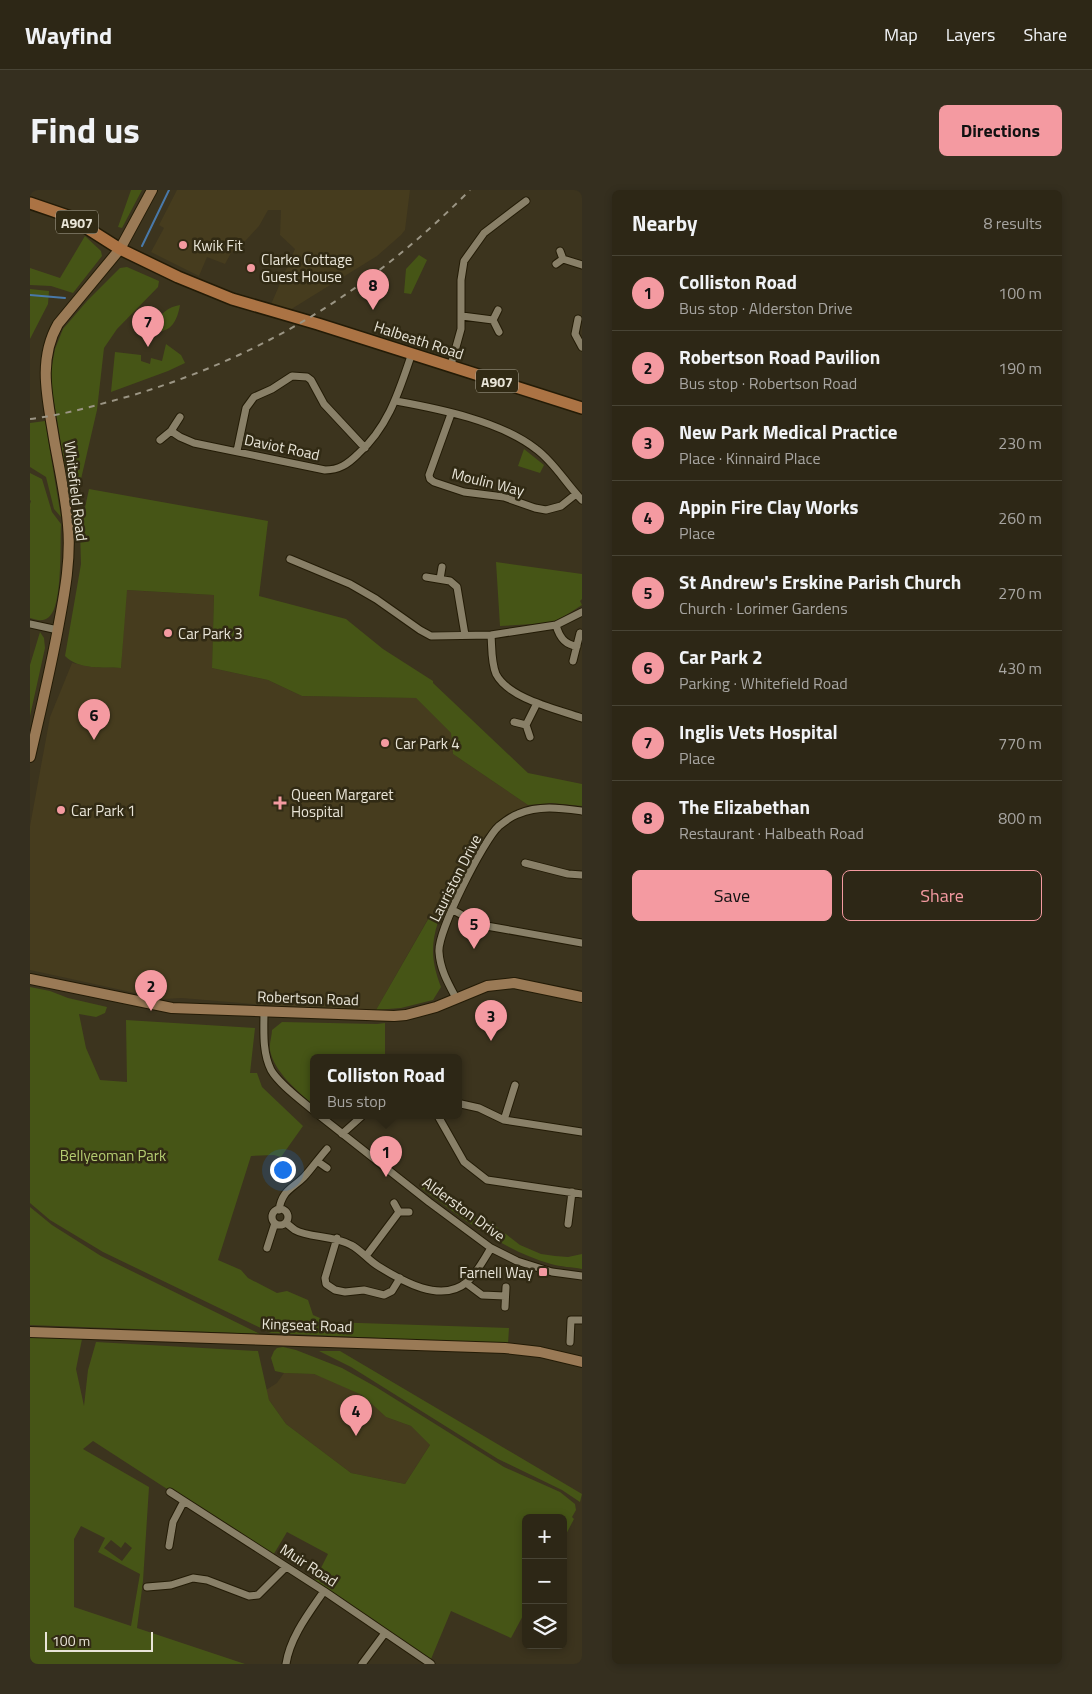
<!DOCTYPE html>
<meta charset="utf-8">
<style>
body{margin:0;font-family:"Titillium Web",sans-serif;background:#352f1f;color:#f1f3f6}
.controls{position:absolute;right:15px;bottom:15px;display:grid;overflow:hidden;border-radius:8px;box-shadow:0 2px 8px #0003}
.controls button{width:45px;height:45px;display:grid;place-items:center;padding:0;border:0;border-bottom:1px solid #484435;background:#2d2716;color:#f1f3f6;font:25px sans-serif}
.scale{position:absolute;left:15px;bottom:12px;width:108px;box-sizing:border-box;padding-left:5px;border:2px solid #e9e5d8;border-top:0;font-size:14px;line-height:18px;white-space:nowrap;color:#e9e5d8;-webkit-text-stroke:4px #312a14;paint-order:stroke}
.you{position:absolute;left:252px;top:979px;width:18px;height:18px;margin:-12px;border:4px solid #fff;border-radius:50%;background:#1a73e8;box-shadow:0 0 0 8px #1a73e833}
.badge{display:grid;place-items:center;width:32px;height:32px;border-radius:50%;background:#f49aa1;color:#111;font-size:16px;font-weight:700}
.pin{position:absolute;translate:-50% -41px;filter:drop-shadow(0 1px 2px #0008)}
.pin::after{content:'';position:absolute;top:26px;width:18px;height:15px;background:inherit;clip-path:polygon(0 0,100% 0,50% 100%)}
.popup{position:absolute;left:280px;top:864px;width:152px;height:65px;box-sizing:border-box;display:grid;place-content:center;border-radius:8px;background:#2d2716;filter:drop-shadow(0 1px 4px #0005);font-size:16px;white-space:nowrap;color:#a7a5a1}
.popup b{font-size:19px;color:#f1f3f6}
.popup::after{content:'';position:absolute;left:50%;top:100%;margin-left:-10px;border:10px solid transparent;border-top-color:#2d2716}
.list{margin:0;padding:0;list-style:none}
h2{display:flex;justify-content:space-between;align-items:center;height:65px;margin:0;padding:0 20px;font-size:21px}
h2 small{font-size:16px;font-weight:400;color:#a7a5a1}
.list li{display:grid;grid-template-columns:32px 1fr auto;gap:15px;align-items:center;box-sizing:border-box;height:75px;padding:0 20px;border-top:1px solid #484435}
.list b{display:block;font-size:19px;white-space:nowrap}
.list p{margin:0;font-size:16px;white-space:nowrap;color:#a7a5a1}
.list em{font-size:16px;font-style:normal;color:#a7a5a1}
.actions{display:flex;gap:10px;padding:15px 20px}
.actions a{flex:1;padding:11px 0;border:1px solid #f49aa1;border-radius:8px;text-align:center;font-size:18px;color:#f49aa1}
.actions .main{background:#f49aa1;color:#111}
.icon{flex:none;width:28px;height:28px;fill:none;stroke:currentColor;stroke-width:2;stroke-linecap:round;stroke-linejoin:round}
.map{position:relative;flex:none;width:552px;height:1474px;overflow:hidden;border-radius:8px}
header{display:flex;align-items:center;gap:30px;box-sizing:border-box;height:70px;padding:0 25px;background:#2d2716;border-bottom:1px solid #484435}
header strong{font-size:24px}
nav{display:flex;gap:28px;margin-inline-start:auto;font-size:18px}
.intro{display:flex;align-items:center;justify-content:space-between;box-sizing:border-box;height:120px;padding:0 30px}
h1{margin:0;font-size:35px}
.button{padding:12px 22px;border-radius:8px;background:#f49aa1;color:#111;font-size:18px;font-weight:700}
main{display:flex;gap:30px;padding:0 30px}
aside{flex:1;background:#2d2716;border-radius:8px;box-shadow:0 2px 8px #0003}
.map>svg:first-child{display:block}
</style>
<header>
<strong>Wayfind</strong>
<nav><a>Map</a><a>Layers</a><a>Share</a></nav>
</header>
<div class="intro"><h1>Find us</h1><a class="button">Directions</a></div>
<main>
<div class="map">
<svg width="552" height="1474" viewBox="0 0 552 1474">
<rect width="100%" height="100%" fill="#3c341e"/>
<path fill="#463c1e" d="M147,0h233l-5,40 -4,5 -24,21 -92,57 -16,-4 26,-60 -15,-14 1,-25h-13l-9,16 -24,26 -3,-1 -7,13 -18,-7 -8,19 -48,-24 13,-24 -5,-3z
M96,400l88,5 -2,73 56,12 34,16 114,2 35,35 2,21 75,51 -43,30 -47,87 -9,-5 -53,93h-54l-140,-12 -19,1 -133,-29v-144l20,-109 22,-54 20,4 29,1z
M254,1183l30,1 8,3 41,18 23,22 25,9 19,19 -25,39 -54,-11 -65,-49 -17,-24 -3,-10 11,-7z"/>
<path fill="#465516" fill-rule="evenodd" d="M101,0h11l-20,38 -4,-1z
M55,46l16,15 1,5 -29,37 -22,-7 -21,-1v-17l30,10z
M389,65l8,5 -16,34 -7,-1 2,-24z
M97,77l32,14 -1,6 -41,42 -13,19 -7,62 -22,95 -10,-37 -13,-78 -1,-19 4,-22 8,-20 24,-28 33,-33z
M0,99l19,2 -1,13 -18,35z
M150,115c-2,12 -7,25 -19,26l-5,-2 -1,-5c6,-11 13,-17 25,-19z
M136,154l15,11 4,8 -17,8 -57,21 4,-40 26,3v6l9,3 1,-6 11,3z
M15,231l16,96 -7,-8 -8,-32 -16,-10v-44z
M494,259l20,16 -4,8 -22,-7z
M0,283l12,6 10,33 9,12c-1,19 2,82 -12,93 -6,5 -12,3 -19,1v-114l1,-3 -1,-1z
M59,299l179,32 -9,75 87,23 37,30 50,32v2l95,90 54,11v22l-30,-3 -24,2 -75,-51 -2,-21 -35,-35 -114,-2 -34,-16 -56,-12 2,-73 -87,-5 -6,78c-18,-1 -42,2 -56,-12l16,-92 -1,-33z
M466,372l86,12v25l-2,2 2,4 -22,14 -11,4 -49,3z
M10,442l4,6 1,10 -15,68v-51z
M400,726l8,6c-8,25 -6,41 3,65l-8,13 -32,8 -25,2z
M0,797l20,4 18,7 39,9 -2,6 -9,4 -17,-3 7,34 14,32 27,2 -1,-62 129,8 -5,45h7l5,14 41,39 -22,31 -7,-2 -23,1 -33,104 23,10 7,8 29,15 10,-2 21,9 5,15 16,7 180,6 -1,16 -237,-11 -168,-81 -53,-32 -20,-17z
M252,832l95,2 8,-1v35h-71l-1,47c-16,-15 -39,-33 -43,-55 -1,-6 2,-14 2,-20z
M398,994l39,30 23,8 30,23 21,9 14,2 13,1 14,-3v15c-10,-2 -21,-2 -31,-5 -49,-14 -89,-46 -130,-76z
M0,1017l22,18 49,31 159,78 -230,-9z
M0,1146l52,3 -6,30 8,37 4,-36 8,-28 162,9 11,49 17,24 65,49 54,11 25,-39 -19,-19 -25,-9 -24,-22 -48,-21 -30,-1 -9,-2 -4,-13 3,-7 3,-3 6,-1 13,3 46,18 34,19 128,80 56,25 15,12 1,6 -4,7 2,2 -11,21v-22h-37v92l-15,28 -60,-27 -20,48 -118,-75 15,-30 -41,-22 -15,25 -179,-116 -10,8 66,38 -6,94 -6,47 108,36h-215zM51,1336l24,12 -7,14 42,22 -9,52 -57,-19v-68zM81,1350l10,8 4,-6 7,6 -10,13 -18,-13z
M289,1161h21l242,143 -2,8 -18,-12 -64,-31 -147,-92z"/>
<g fill="none" stroke-linecap="round" stroke-linejoin="round">
<path stroke="#4979a9" stroke-width="2" d="M112,56l27,-56
M0,105l35,3"/>
<defs>
<path id="street" d="M530,61l3,8 19,6
M526,74l7,-5
M432,126l31,4 5,-10
M548,129l-3,15 7,13
M463,130l6,12
M421,175l10,-36v-49l3,-19 20,-28 42,-32
M366,211c44,8 104,20 140,48 19,14 30,35 46,51
M421,224l-22,61 1,4 4,3 30,10 40,5 31,11 11,2 15,-4 15,-12
M141,241l9,6 14,6 131,27c14,0 23,-6 33,-16 31,-28 41,-63 54,-101
M130,250l11,-9 9,-14
M207,261l9,-43 8,-11 18,-8 20,-13 15,1 4,3 13,24 41,44
M260,369l60,25 26,15 44,31 11,6 60,-1 65,-10 26,-13
M396,387l24,4 7,6 8,48
M410,389l2,-12
M0,434l28,6
M526,435c3,11 8,20 21,21
M461,445c1,12 0,27 5,39 13,25 61,35 86,44
M543,471l7,-28
M484,532l12,3 4,12
M496,535l11,-22
M495,673l43,11 14,1
M421,719l30,16 101,18
M426,808c-8,-15 -16,-29 -17,-46 -2,-20 45,-113 60,-126 5,-4 13,-10 19,-12 21,-9 42,-6 64,-3
M234,821c0,19 -2,41 7,59 8,14 30,30 43,41
M428,915l3,-1 18,4 25,12 78,12
M290,926l109,86 62,46 26,13 35,11 30,4
M408,926l26,46 23,18 95,14
M474,930l11,-35
M312,944l20,-18
M287,971l10,7
M364,1013l5,9h10
M242 1027a8 8 0 1 1 16 0a8 8 0 1 1-16 0Z
M249,1020c3,-20 13,-21 25,-33 8,-9 15,-19 23,-28
M256,1033c3,2 6,5 9,7 14,8 38,5 56,15 10,5 17,15 27,21 24,15 63,38 89,16 10,-9 17,-23 24,-34
M538,1034l4,-32
M307,1048l-12,40 1,6 9,6 10,2 19,-2 20,5 8,-4 8,-13
M237,1058l8,-25
M336,1066l33,-44
M436,1093l16,12 23,1
M475,1117l1,-20
M540,1152l1,-22h11
M140,1302l154,99 107,73
M139,1356l4,-24 11,-21
M117,1397l24,-2 22,-7 14,2 42,16 9,-1 28,-28
M256,1474c4,-27 23,-51 38,-73
M332,1474l23,-31"/>
<path id="secondary" d="M0,567c10,-44 21,-89 29,-134 6,-32 12,-65 9,-98 -2,-28 -9,-57 -14,-86 -6,-39 -17,-78 4,-115l62,-75 32,-59
M0,789l142,29 222,8 12,-1 30,-8 51,-21 27,-3 68,14
M0,1142l475,16 35,4 42,10"/>
<path id="primary" d="M0,13l38,13 52,33 58,28 54,22 86,25 264,84"/>
</defs>
<use href="#street" stroke="#231b06" stroke-width="9"/>
<use href="#secondary" stroke="#231b06" stroke-width="12"/>
<use href="#primary" stroke="#231b06" stroke-width="14"/>
<use href="#street" stroke="#898068" stroke-width="7"/>
<use href="#secondary" stroke="#9a7a56" stroke-width="10"/>
<use href="#primary" stroke="#ab7344" stroke-width="11"/>
<path stroke="#9b9584" stroke-width="2" stroke-dasharray="6 6" stroke-linecap="butt" d="M0,229c34,-4 67,-14 100,-23 134,-40 242,-107 340,-206"/>
</g>
<g fill="#f49aa1" stroke="#312a14" stroke-width="2">
<circle cx="153" cy="55" r="5"/>
<circle cx="221" cy="78" r="5"/>
<circle cx="138" cy="443" r="5"/>
<circle cx="355" cy="553" r="5"/>
<path d="M247.5 605.5h5v5h5v5h-5v5h-5v-5h-5v-5h5z"/>
<circle cx="31" cy="620" r="5"/>
<rect x="508" y="1077" width="10" height="10" rx="2.5"/>
</g>
<g text-anchor="middle" dominant-baseline="central" stroke-width="5" stroke-linejoin="round" paint-order="stroke">
<g fill="#312a14" stroke="#b2ad9d" stroke-width="1">
<rect x="26" y="20.5" width="42" height="23" rx="4"/>
<rect x="446" y="179.5" width="42" height="23" rx="4"/>
</g>
<g font-size="14" font-weight="bold" fill="#e9e5d8">
<text x="47" y="32">A907</text>
<text x="467" y="191">A907</text>
</g>
<g font-size="15" fill="#e9e5d8" stroke="#312a14" text-anchor="start">
<text x="163" y="55">Kwik Fit</text>
<text x="231" y="69">Clarke Cottage<tspan x="231" dy="17">Guest House</tspan></text>
<text x="148" y="443">Car Park 3</text>
<text x="365" y="553">Car Park 4</text>
<text x="261" y="604">Queen Margaret<tspan x="261" dy="17">Hospital</tspan></text>
<text x="41" y="620">Car Park 1</text>
<text x="503" y="1082" text-anchor="end">Farnell Way</text>
</g>
<g font-size="15" fill="#e9e5d8" stroke="#312a14">
<text transform="translate(389 150) rotate(18)">Halbeath Road</text>
<text transform="translate(252 257) rotate(12)">Daviot Road</text>
<text transform="translate(458 292) rotate(14)">Moulin Way</text>
<text transform="translate(46 301) rotate(83)">Whitefield Road</text>
<text transform="translate(425 688) rotate(-63)">Lauriston Drive</text>
<text transform="translate(278 808) rotate(2)">Robertson Road</text>
<text transform="translate(434 1019) rotate(36)">Alderston Drive</text>
<text transform="translate(277 1135) rotate(2)">Kingseat Road</text>
<text transform="translate(279 1375) rotate(33)">Muir Road</text>
</g>
<g font-size="15" fill="#b5cd71" stroke="#312a14">
<text x="83" y="965">Bellyeoman Park</text>
</g>
</g>
</svg>
<div class="controls">
<button>+</button>
<button>−</button>
<button><svg class="icon" aria-label="layers" viewBox="0 0 24 24"><path d="M12 4l9 5-9 5-9-5zM3 14l9 5 9-5"/></svg></button>
</div>
<div class="scale">100 m</div>
<div class="you"></div>
<div class="pin badge" style="left:356px;top:987px">1</div>
<div class="popup"><b>Colliston Road</b>Bus stop</div>
<div class="pin badge" style="left:121px;top:821px">2</div>
<div class="pin badge" style="left:461px;top:851px">3</div>
<div class="pin badge" style="left:326px;top:1246px">4</div>
<div class="pin badge" style="left:444px;top:759px">5</div>
<div class="pin badge" style="left:64px;top:550px">6</div>
<div class="pin badge" style="left:118px;top:157px">7</div>
<div class="pin badge" style="left:343px;top:120px">8</div>
</div>
<aside>
<h2>Nearby<small>8 results</small></h2>
<ul class="list">
<li><span class="badge">1</span><div><b>Colliston Road</b><p>Bus stop · Alderston Drive</p></div><em>100 m</em></li>
<li><span class="badge">2</span><div><b>Robertson Road Pavilion</b><p>Bus stop · Robertson Road</p></div><em>190 m</em></li>
<li><span class="badge">3</span><div><b>New Park Medical Practice</b><p>Place · Kinnaird Place</p></div><em>230 m</em></li>
<li><span class="badge">4</span><div><b>Appin Fire Clay Works</b><p>Place</p></div><em>260 m</em></li>
<li><span class="badge">5</span><div><b>St Andrew's Erskine Parish Church</b><p>Church · Lorimer Gardens</p></div><em>270 m</em></li>
<li><span class="badge">6</span><div><b>Car Park 2</b><p>Parking · Whitefield Road</p></div><em>430 m</em></li>
<li><span class="badge">7</span><div><b>Inglis Vets Hospital</b><p>Place</p></div><em>770 m</em></li>
<li><span class="badge">8</span><div><b>The Elizabethan</b><p>Restaurant · Halbeath Road</p></div><em>800 m</em></li>
</ul>
<div class="actions"><a class="main">Save</a><a>Share</a></div>
</aside>
</main>
